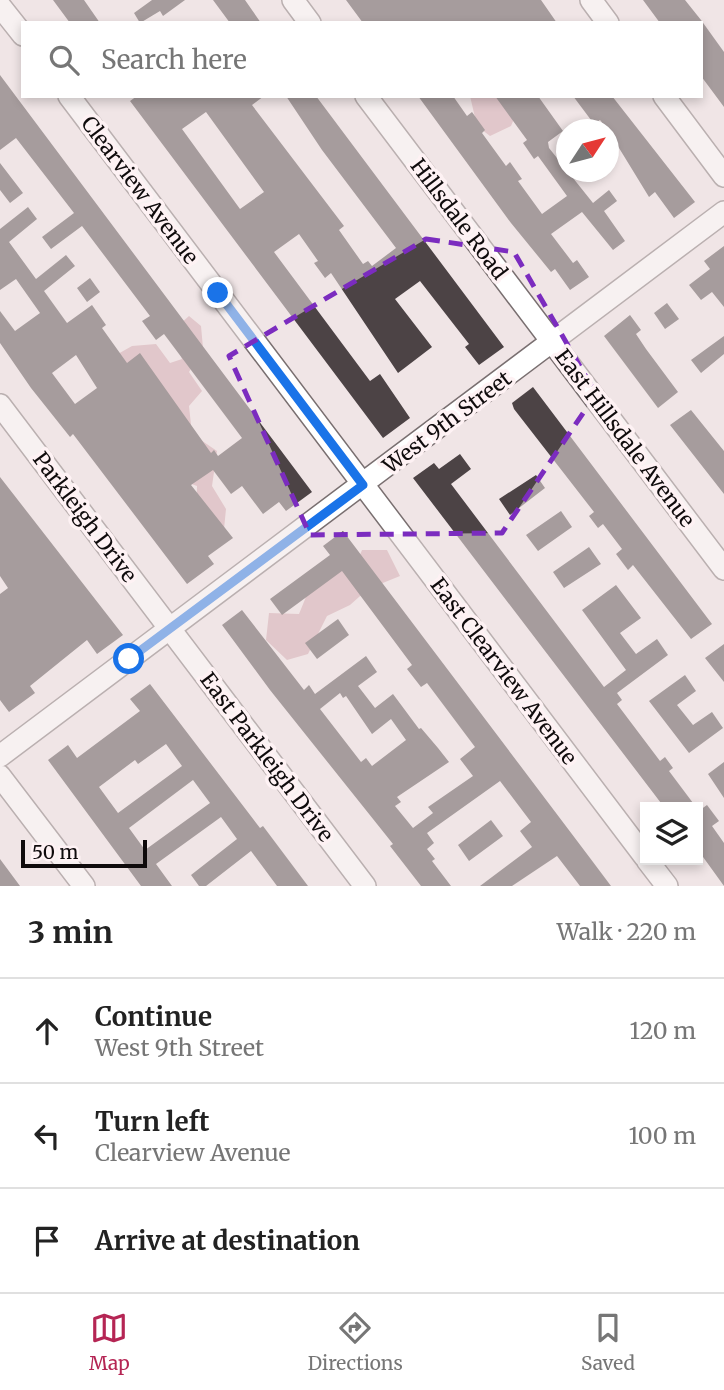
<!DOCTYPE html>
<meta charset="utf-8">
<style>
body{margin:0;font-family:Merriweather,serif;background:#f2f2f2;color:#222}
.controls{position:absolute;right:21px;bottom:21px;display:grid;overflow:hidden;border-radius:0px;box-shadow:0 4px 10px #0003}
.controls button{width:63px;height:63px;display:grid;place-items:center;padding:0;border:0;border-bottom:2px solid #e0e0e0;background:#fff;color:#222;font:35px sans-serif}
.compass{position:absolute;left:556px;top:119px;width:63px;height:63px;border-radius:50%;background:#fff;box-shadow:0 4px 10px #0003;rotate:54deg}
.scale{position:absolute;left:21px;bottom:18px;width:126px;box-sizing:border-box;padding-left:7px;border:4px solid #0f0b0c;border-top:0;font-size:19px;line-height:24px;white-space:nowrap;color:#0f0b0c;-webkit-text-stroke:5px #fef2f4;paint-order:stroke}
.stop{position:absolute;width:21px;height:21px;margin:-16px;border:5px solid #1a73e8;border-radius:50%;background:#fff}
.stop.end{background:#1a73e8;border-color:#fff;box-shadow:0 2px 7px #0008}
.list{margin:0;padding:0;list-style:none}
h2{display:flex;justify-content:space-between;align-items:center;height:91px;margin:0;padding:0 28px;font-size:30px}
h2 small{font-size:23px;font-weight:400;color:#767676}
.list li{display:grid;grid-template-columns:46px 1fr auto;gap:21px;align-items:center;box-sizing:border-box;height:105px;padding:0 28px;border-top:2px solid #e0e0e0}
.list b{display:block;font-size:26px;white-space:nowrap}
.list p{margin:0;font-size:23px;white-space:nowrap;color:#767676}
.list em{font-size:23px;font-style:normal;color:#767676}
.icon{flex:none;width:38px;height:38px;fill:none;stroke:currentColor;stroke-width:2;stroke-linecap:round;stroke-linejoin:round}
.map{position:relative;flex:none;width:724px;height:886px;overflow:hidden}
.search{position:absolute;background:#fff;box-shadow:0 4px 10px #0003;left:21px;right:21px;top:21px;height:77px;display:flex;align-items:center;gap:18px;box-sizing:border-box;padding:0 24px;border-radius:0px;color:#767676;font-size:26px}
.sheet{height:406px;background:#fff}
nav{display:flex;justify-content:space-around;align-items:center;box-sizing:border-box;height:98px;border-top:2px solid #e0e0e0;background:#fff;font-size:19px;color:#767676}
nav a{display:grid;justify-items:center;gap:4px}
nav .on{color:#b52554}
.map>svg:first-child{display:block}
</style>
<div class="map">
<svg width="724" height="886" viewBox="0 0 724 886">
<rect width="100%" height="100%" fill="#f0e5e6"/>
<path fill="#cfa2aa" d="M470,96h49l3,4 -11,26 -21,10 -13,-10z
M189,316l12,10 2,22 -14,24 13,19 -13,15 3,28 25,17 -5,35 14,23 -2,20 -28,-11 1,-32 -25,-9 -63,-118 23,-13 24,-2 14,19 12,-4 -11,-27z
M362,550h25l13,26 -32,13 -18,16 -23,11 -19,38 -21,6 -21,-20 3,-27 30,1 20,-49 34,7z"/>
<path fill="#4c4345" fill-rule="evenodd" d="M53,0h31l16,23h-30z
M152,0h33l-22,16 -3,-5 -20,12 -6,-10z
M213,0h32l16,23h-31z
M346,0h195l16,23h-194z
M643,0h42l16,20 23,32v55l-23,-31v-53h-41z
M0,75l312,417 -26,19 -7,-9 -16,12 -21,-28 -11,8 -18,-24 -22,15 42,53 -25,18 6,8 -27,20 -114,-150 -3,3 -39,-49 -31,-45v-32l15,20 25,-18 -24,-34 -16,11v-61l28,-22 9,12 -28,23 27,37 30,-24 9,11 -31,25 23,32 25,-18 14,20 -4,3 25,35 13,-10 71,100 3,-3 4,6 24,-18 -78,-104 -8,6 -14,-19 8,-5 -68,-90 -31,23 -9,-12 32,-24 -58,-75 -16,12zM76,355l21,33 -22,16 -23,-31z
M137,96h127l-12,9 92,121 -5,4 24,34 5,-3 4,5 24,-18 -74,-98 -36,-54h30l188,251 -25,18 -14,-18 4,-3 -49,-63 -25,18 37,48 -34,26 -67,-100 -6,5 -11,-15 4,-2 -19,-27 -25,18 96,129 10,-7 30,44 -27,20 -253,-337zM206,112l58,80 -24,17 -58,-80z
M418,96h35l14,20 5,-4 13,18 -3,3 24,33 4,-4 12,17 -4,2 24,33 25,-18 -29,-40 -4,3 -11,-16 4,-3 -32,-44h43l25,35 -15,11 1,6 44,55 16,-13 8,11 -13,10 21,30 -12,9 -31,-38 -31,22 22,29 4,-3 12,17 -19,13 -15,-21 -4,3 -40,-49z
M573,96h39l83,106 -21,16 -19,-26 -6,5 -41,-67 -8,-10 -6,4z
M0,163l23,30 -13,10 -10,-13z
M724,246v61l-12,-15 -11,8 -12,-15 21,-16 -6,-8z
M90,278l10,14 -13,10 -10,-14z
M667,303l12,16 -14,10 -11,-16z
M630,315l11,15 -5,4 10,15 32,43 -20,16 -54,-72z
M724,336v18l-23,19 -10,-13z
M533,387l179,237 -21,15 -58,-74 -5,5 -12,-16 6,-5 -19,-25 -5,4 -9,-12 5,-4 -80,-103 -2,-6z
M691,410l33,41v43l-54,-69z
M460,454l11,15 -20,15 153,203 22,-17 -44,-60 34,-25 25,33 -21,15 16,21 21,-15 11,16 -51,38 5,7 -5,4 43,57 5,-4 8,11 -4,3 27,36h-32l-251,-329 21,-15 5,6z
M536,475l9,13 -35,27 -11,-16z
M0,477l123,158 -26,19 -10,-14 -57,46 5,7 -26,19 -9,-12v-106l8,-6 -8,-12z
M561,511l11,16 -34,24 -12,-16z
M343,531l247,327 21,28h-31l-23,-30 -45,30h-32l52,-39 -12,-16 11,-9 -31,-41 -73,52 7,10 -7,6 8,10 -3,2 19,25h-30l-31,-40 3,-2 -123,-154 -48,-65 20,-15 62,80 5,-5 6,9 51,-38 11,16 -19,14 17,22 18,-14 26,35 2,-1 17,20 11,14 -52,35 4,5 -6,4 18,22 20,-15 -5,-6 45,-31 -13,-17 15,-12 -48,-64 -6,4 -14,-18 5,-4 -70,-94 -60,44 -12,-16 60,-44 -7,-9zM340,693l3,5 3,-2 26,38 19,-15 15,21 -34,26 -6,-8 -5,4 -41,-53z
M589,547l12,17 -37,24 -11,-16z
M338,619l11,16 -32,24 -12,-16z
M724,644v38l-19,-24z
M685,675l11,16 -19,14 16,20 19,-13 11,16 -34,25 -40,-52z
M150,684l110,144 3,-2 45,60h-31l-26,-35 -45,35h-7l-8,-11 46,-36 -16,-22 -65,47 16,22h-31l-93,-126 20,-15 9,13 63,-47 -10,-12zM166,744l16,22 -64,47 -19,-26 36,-27 3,4zM193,780l17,23 -65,47 -16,-22z
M724,762v36l-16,-24z
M707,805l12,16 -7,5 12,17v43l-26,-36v-43l2,3z
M491,820l12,16 -34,25 -11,-16z
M0,859l20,27h-20z"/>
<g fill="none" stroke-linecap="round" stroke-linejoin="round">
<defs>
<path id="minor" d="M293,0l17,23
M591,0l17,23
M0,6l23,29
M69,96l576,761
M366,96l358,473
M664,96l60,80
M0,405l365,481
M0,756l724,-544
M0,776l84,110
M647,860l20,26"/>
</defs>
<use href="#minor" stroke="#796f70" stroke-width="24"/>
<use href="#minor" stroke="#fff" stroke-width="21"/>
</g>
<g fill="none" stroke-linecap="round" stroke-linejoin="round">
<path stroke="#1a73e8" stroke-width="9" d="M129,659l234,-174 -145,-192"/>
</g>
<path d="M0 0H724V886H0ZM426,239l88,13 82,142 -94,139 -192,2 -81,-179z" fill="#f0e5e6" fill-opacity=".55" fill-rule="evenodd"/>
<path fill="none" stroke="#7b2cbf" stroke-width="5" stroke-dasharray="14 9" stroke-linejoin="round" d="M426,239l88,13 82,142 -94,139 -192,2 -81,-179z"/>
<g text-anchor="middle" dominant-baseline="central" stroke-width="7" stroke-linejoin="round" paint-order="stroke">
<g font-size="21" fill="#0f0b0c" stroke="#fef2f4">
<text transform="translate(140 190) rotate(53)">Clearview Avenue</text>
<text transform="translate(459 219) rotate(53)">Hillsdale Road</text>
<text transform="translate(447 422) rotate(-37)">West 9th Street</text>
<text transform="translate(625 438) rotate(53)">East Hillsdale Avenue</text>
<text transform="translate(85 517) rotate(53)">Parkleigh Drive</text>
<text transform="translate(504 671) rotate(53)">East Clearview Avenue</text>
<text transform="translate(267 757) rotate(53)">East Parkleigh Drive</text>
</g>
</g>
</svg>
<div class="controls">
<button><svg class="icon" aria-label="layers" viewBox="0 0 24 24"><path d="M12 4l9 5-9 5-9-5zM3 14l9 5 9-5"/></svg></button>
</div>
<svg class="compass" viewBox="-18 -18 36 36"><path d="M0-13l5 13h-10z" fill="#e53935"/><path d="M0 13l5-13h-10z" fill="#767676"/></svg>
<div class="scale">50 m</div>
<div class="stop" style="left:129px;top:659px"></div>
<div class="stop end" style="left:218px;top:293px"></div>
<div class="search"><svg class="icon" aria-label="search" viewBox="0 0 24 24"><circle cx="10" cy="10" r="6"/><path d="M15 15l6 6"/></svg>Search here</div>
</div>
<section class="sheet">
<h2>3 min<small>Walk · 220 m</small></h2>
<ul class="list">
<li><svg class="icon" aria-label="ahead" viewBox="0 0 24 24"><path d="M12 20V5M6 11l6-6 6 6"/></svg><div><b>Continue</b><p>West 9th Street</p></div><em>120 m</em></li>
<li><svg class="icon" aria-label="left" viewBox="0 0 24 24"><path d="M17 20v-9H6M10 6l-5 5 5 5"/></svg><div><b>Turn left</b><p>Clearview Avenue</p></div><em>100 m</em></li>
<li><svg class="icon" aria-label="arrive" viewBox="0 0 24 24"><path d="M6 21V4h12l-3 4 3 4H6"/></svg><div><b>Arrive at destination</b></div></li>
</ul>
</section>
<nav>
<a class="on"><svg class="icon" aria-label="map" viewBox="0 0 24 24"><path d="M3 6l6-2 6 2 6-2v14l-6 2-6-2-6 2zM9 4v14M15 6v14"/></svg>Map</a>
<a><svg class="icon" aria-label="directions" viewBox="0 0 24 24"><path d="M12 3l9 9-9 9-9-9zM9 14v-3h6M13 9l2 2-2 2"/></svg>Directions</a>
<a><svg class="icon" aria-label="saved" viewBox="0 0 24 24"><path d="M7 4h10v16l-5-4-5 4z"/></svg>Saved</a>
</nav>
